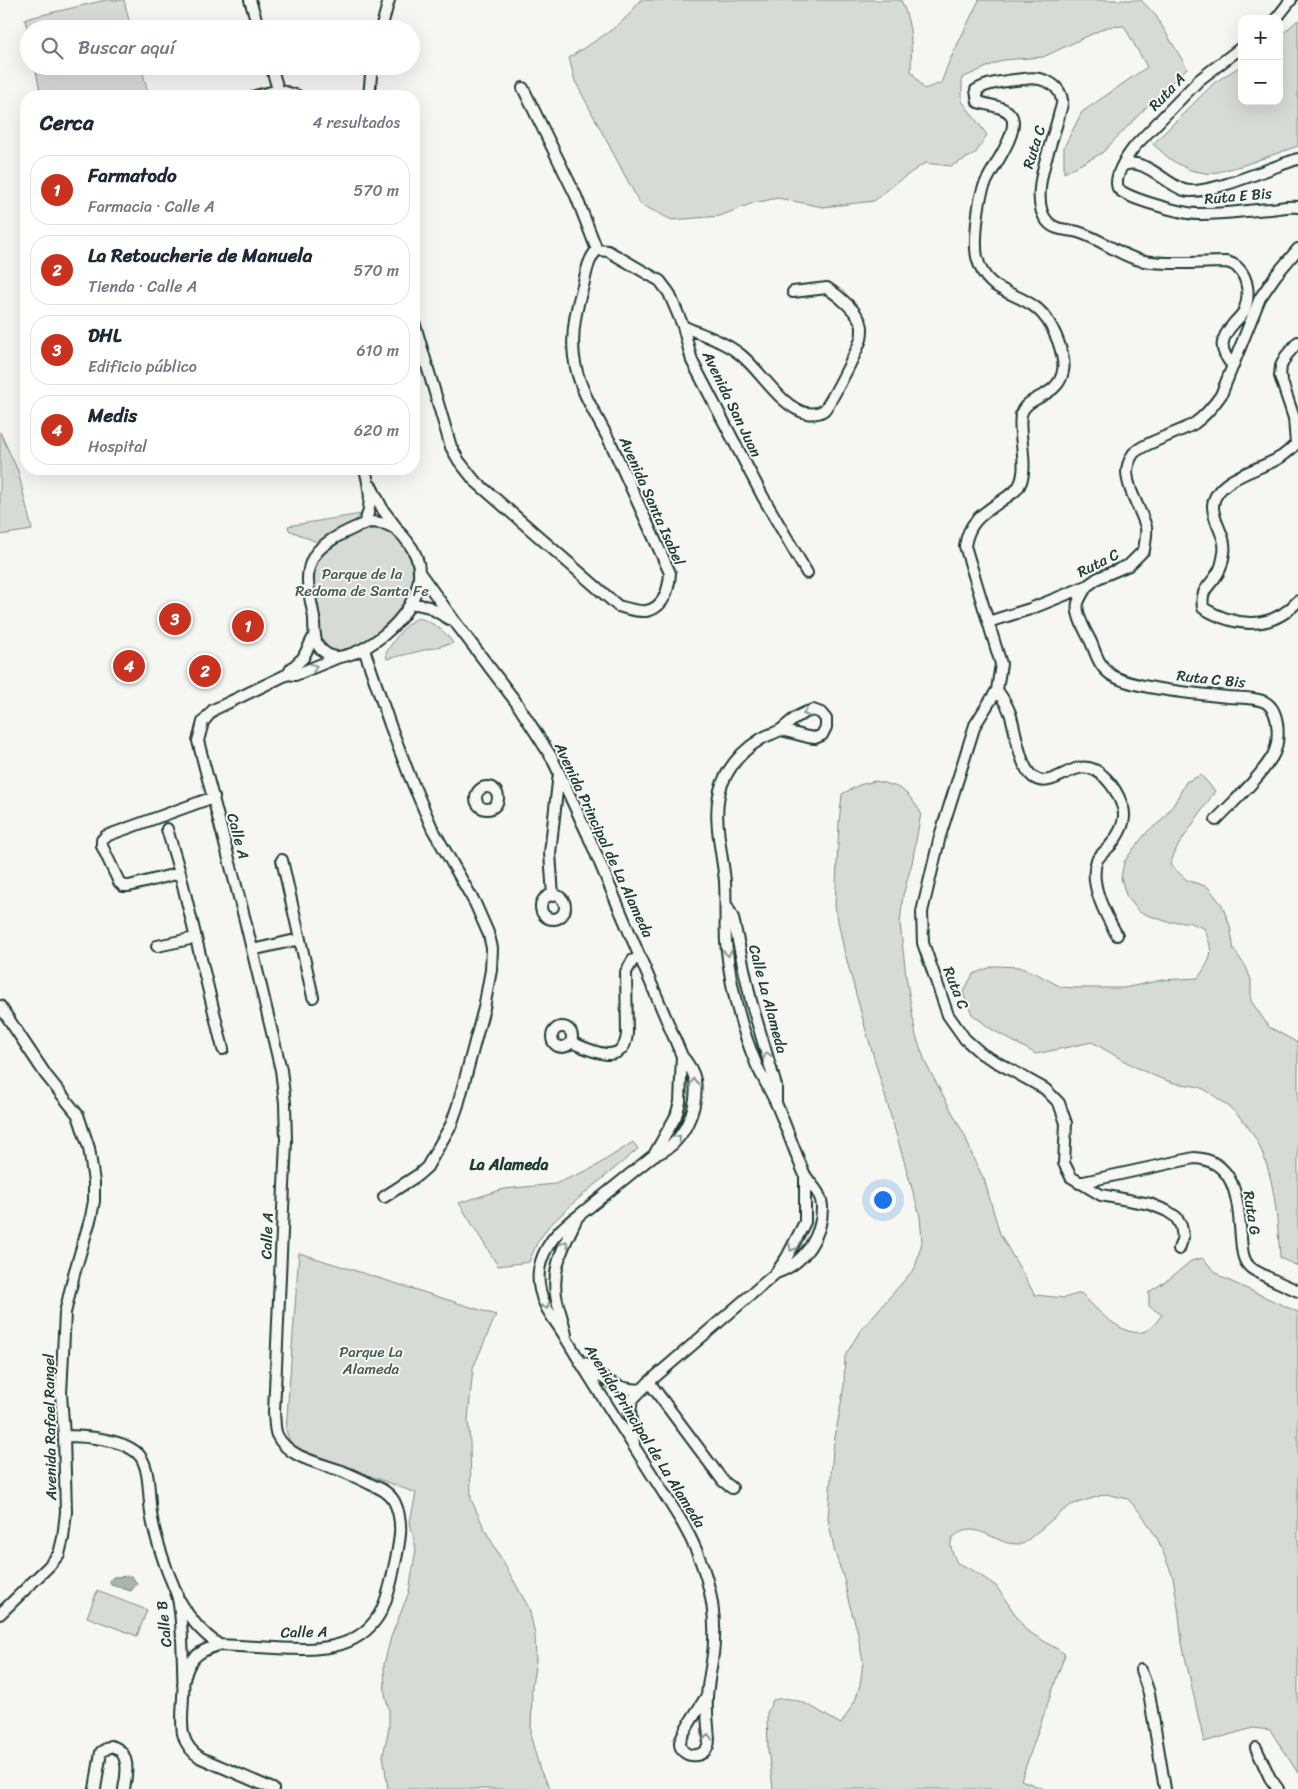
<!DOCTYPE html>
<html lang="es">
<meta charset="utf-8">
<style>
body{margin:0;font-family:Sriracha,sans-serif;background:#f2f2f3;color:#1f2937}
.controls{position:absolute;right:15px;top:15px;display:grid;overflow:hidden;border-radius:10px;box-shadow:0 5px 20px #0002}
.controls button{width:45px;height:45px;display:grid;place-items:center;padding:0;border:0;border-bottom:1px solid #e0e1e3;background:#fff;color:#1f2937;font:25px sans-serif}
.you{position:absolute;left:882px;top:1199px;width:18px;height:18px;margin:-12px;border:4px solid #fff;border-radius:50%;background:#1a73e8;box-shadow:0 0 0 8px #1a73e833}
.badge{display:grid;place-items:center;width:32px;height:32px;border-radius:50%;background:#c8321e;color:#fff;font-size:16px;font-weight:700}
.pin{position:absolute;translate:-50% -50%;border:2px solid #fff;box-shadow:0 1px 5px #0006}
.list{margin:0;padding:0;list-style:none}
h2{display:flex;justify-content:space-between;align-items:center;height:65px;margin:0;padding:0 20px;font-size:21px}
h2 small{font-size:16px;font-weight:400;color:#747a83}
.list li{display:grid;grid-template-columns:32px 1fr auto;gap:15px;align-items:center;box-sizing:border-box;height:70px;margin:0 10px 10px;padding:0 10px;border:1px solid #e0e1e3;border-radius:20px}
.list b{display:block;font-size:19px;white-space:nowrap}
.list p{margin:0;font-size:16px;white-space:nowrap;color:#747a83}
.list em{font-size:16px;font-style:normal;color:#747a83}
.icon{flex:none;width:28px;height:28px;fill:none;stroke:currentColor;stroke-width:2;stroke-linecap:round;stroke-linejoin:round}
.map{position:relative;flex:none;width:1298px;height:1789px;overflow:hidden}
.search{position:absolute;background:#fff;box-shadow:0 5px 20px #0002;left:20px;top:20px;width:400px;height:55px;display:flex;align-items:center;gap:12px;box-sizing:border-box;padding:0 18px;border-radius:28px;color:#747a83;font-size:19px}
.panel{position:absolute;background:#fff;box-shadow:0 5px 20px #0002;left:20px;top:90px;width:400px;height:385px;border-radius:20px}
.map>svg:first-child{display:block}
</style>
<div class="map">
<svg width="1298" height="1789" viewBox="0 0 1298 1789">
<rect width="100%" height="100%" fill="#f6f6f2"/>
<filter id="ink" filterUnits="userSpaceOnUse"><feTurbulence type="fractalNoise" baseFrequency=".02" numOctaves="2"/><feDisplacementMap in="SourceGraphic" scale="10" xChannelSelector="R" yChannelSelector="G"/><feConvolveMatrix kernelMatrix="1 2 1 2 8 2 1 2 1" color-interpolation-filters="sRGB"/></filter>
<g filter="url(#ink)">
<path fill="#d6dbd6" stroke="#7a8c85" d="M106,0h18l7,29h-102v7l-4,-17z
M640,0h261c11,25 11,44 10,71l13,18 17,-6 8,-21 30,-62h162l15,16 31,52 -31,29 -54,56 -38,20v-26l18,-35 65,-45 -23,-41 -17,1 -64,30 -40,3 -41,18v23l25,34 -12,19 -24,12 -26,-3 -25,17 -26,21 -51,6 -45,-9 -25,5 -33,13 -48,4 -32,-16 -65,-123 -6,-23c25,-18 54,-30 71,-58z
M1298,20v126l-57,20 -31,8 -20,-4 -19,-10 -18,-16 61,-61 28,-18v36h37v-64z
M35,66h106l8,30h-108z
M0,432l18,39 14,59 -32,5z
M361,514l-9,11 -33,18 -30,-13 -1,-4z
M372,529c4,0 10,0 15,2 23,9 30,41 23,63 -4,13 -17,27 -27,37 -12,12 -31,17 -48,23 -5,-3 -11,-6 -14,-12 -6,-12 -10,-73 -3,-84 11,-16 36,-25 54,-29z
M419,618c15,5 25,12 34,25l-66,16 -1,-6c6,-10 21,-33 33,-35z
M1201,775l14,16 -39,58 -6,16 17,15 21,7 14,18 8,21 4,24 12,17 5,13v21l18,26 29,16v223l-18,-8c-4,-59 -7,-122 -60,-158 -6,-4 -13,-10 -19,-12 -10,-4 -21,-3 -30,-6 -29,-9 -53,-25 -79,-40l-56,12 -45,-25 -19,-15 -9,-21 10,-19 21,-8 25,1 18,7 24,13 15,1h48l38,-8 36,-2c15,-21 16,-26 6,-50l-16,-6h-20l-29,-10 -13,-17 -5,-17 3,-16 10,-14 14,-17 13,-10 13,-17 12,-22z
M875,781c27,6 31,8 46,32l-9,50 -9,32 -3,28 6,53 10,60 10,28 39,72 9,24 10,19 16,55 35,61 29,3 17,-5c13,14 46,51 68,36 5,-3 9,-10 13,-14l-13,-9v-14l20,-13 22,-18 11,-3 19,19 77,35v461l-28,-43 -17,-2 -49,14 -22,-99 -3,-29 -6,-37 -15,-37 -15,-24 -15,-17 -22,-5 -35,11 -11,8 -37,31c-8,0 -16,0 -23,-4 -15,-6 -29,-16 -44,-5 -10,7 -3,18 1,28l14,6 25,17 30,44 39,24 -44,126 23,9h-271l-5,-40 -1,-36 6,-13c25,-7 47,13 68,24l14,-23 5,-16 3,-23 -6,-33 -8,-26 -5,-24 -9,-26 -7,-34 5,-70 11,-63 1,-30 15,-25 55,-63 7,-26 -2,-26 -55,-189 -21,-77 -9,-44 4,-83 3,-29 17,-9z
M633,1142l5,7 -59,49 -31,29 -11,16 -8,19 -31,4 -39,-63 45,-14 51,-5 38,-16z
M299,1253l197,62 -23,53 -5,52 2,22 1,57 13,29 45,80 6,26 1,27 -4,24 -1,53 9,32 11,19h-163l-5,-34 6,-27v-19l-4,-14 -1,-31 7,-27 18,-45 7,-43 -6,-27 6,-29 -115,-43 -11,-8 -4,-12z
M97,1591l50,19 -10,26 -50,-19z"/>
<path fill="#aab3ae" stroke="#72847d" d="M132,1576l5,8 -6,7 -20,-6 -1,-4 3,-4z"/>
<g fill="none" stroke-linecap="round" stroke-linejoin="round">
<defs>
<path id="street" d="M250,0l9,29
M1276,19l15,-19
M381,29l8,-29
M1242,47l-43,33 -64,66c-7,9 -22,30 -17,42 5,10 67,26 80,26 21,1 51,-4 73,-5 9,-1 18,-3 27,-2
M271,66l9,30
M523,88l53,108 21,54
M279,90l19,6
M255,96l24,-6
M369,96l3,-30
M1122,166c21,-11 43,18 62,24 22,7 89,-24 114,-31
M597,250l11,1 52,30 9,12 14,33 9,35 71,136 44,76
M414,322l37,125 8,14 15,19 144,126c8,2 19,6 28,5 18,-3 23,-22 24,-38 -19,-41 -38,-83 -57,-125 -14,-29 -35,-58 -39,-91 -3,-24 2,-49 9,-71 3,-12 5,-27 14,-36
M683,326c19,9 41,15 58,29 20,16 40,52 65,58 6,1 13,1 18,-3 7,-7 34,-61 37,-71 1,-3 1,-9 1,-12 -2,-14 -24,-32 -35,-39l-34,4
M1298,342l-12,14 -5,10 -1,10 14,42 2,26c-5,5 -11,11 -17,14 -19,12 -63,20 -66,47 -1,17 14,30 11,48 -1,5 -2,13 -5,18 -8,16 -19,16 -16,37 32,19 68,23 95,-7
M371,486l12,24 13,17
M369,522c17,0 28,5 38,19 35,42 -13,96 -53,112 -7,2 -14,6 -22,3 -7,-2 -14,-8 -16,-15 -2,-7 -2,-16 -2,-23 -3,-21 -12,-42 0,-62 9,-15 39,-28 55,-34z
M364,524c9,-18 6,-36 1,-55
M419,572l39,54 58,76 36,56 36,77 94,221c6,7 11,14 13,24 4,28 -12,66 -41,75
M1087,586c-3,5 -7,11 -9,17 -3,11 8,29 13,39 5,12 8,24 19,32 21,15 90,20 118,23 12,1 27,0 37,5 16,9 15,42 7,55 -15,24 -37,43 -56,63
M412,603l17,4 20,12
M988,622l42,-13 57,-23 11,-8 31,-13 15,-15c1,-7 3,-16 2,-23 -5,-18 -18,-35 -19,-55 0,-5 3,-13 6,-18 9,-11 47,-21 62,-31 10,-7 19,-18 26,-28l39,-97 16,-23 22,-26
M364,649l26,76 20,52 22,51 43,75 14,32 3,13 -1,22 -7,38 -26,97 -7,20 -24,42 -9,8 -34,22
M288,674l3,-5 12,-11 12,-24
M997,690c5,7 10,15 13,23 6,17 9,53 23,64 15,11 31,-6 46,-9 21,-4 37,20 43,37 6,14 -3,30 -12,41 -4,4 -10,9 -13,14 -9,23 9,56 20,75
M476 798a11 11 0 1 1 22 0a11 11 0 1 1-22 0Z
M167,829l13,44 43,176
M282,860l31,137
M180,873l-51,13h-6l-4,-4 -17,-36v-6l4,-4 108,-39
M541 907a12 12 0 1 1 24 0a12 12 0 1 1-24 0Z
M553,896l-3,-43 9,-80
M727,906l6,12 18,83 25,85v16
M157,946l38,-8
M252,950l48,-11
M0,1006l46,69 32,40 11,33 5,34v19l-3,16 -17,57 -9,39 -4,81 3,42 2,76 -3,26 -4,16 -10,12 -49,48
M552 1037a10 10 0 1 1 20 0a10 10 0 1 1-20 0Z
M571,1042c18,8 53,26 56,-8l-1,-62 7,-12 8,-2
M682,1056l-2,46 -4,14 -22,39 -77,62c-24,15 -44,43 -37,73 4,20 18,33 27,50 37,62 78,122 116,184 20,35 33,75 31,116 0,19 -6,38 -7,57 -1,14 1,28 2,42 0,22 -29,20 -29,4 0,-8 21,-37 26,-46
M1079,1183l115,-25c44,2 44,47 47,80 1,10 1,22 9,29 7,7 38,19 48,24
M1179,1249l4,-12 -2,-11 -5,-9 -9,-6 -17,-7 -49,-9 -30,-18 -7,-14 2,-40 -7,-20 -14,-14 -63,-35 -17,-15 -17,-24 -25,-72 -1,-31 18,-76 35,-111 22,-35 4,-26 -36,-118c4,-26 19,-33 39,-47 4,-3 9,-6 12,-9 16,-17 1,-54 5,-75 4,-20 37,-16 42,-44 2,-10 -2,-21 -5,-30 -5,-13 -12,-26 -23,-34 -23,-17 -50,-15 -58,-50 -3,-14 1,-54 6,-68 6,-18 36,-54 29,-72 -5,-11 -25,-12 -34,-15l-2,-12c14,-8 32,-9 48,-11 15,-3 35,3 38,21 1,4 -2,11 -3,15 -6,27 -32,82 -12,106 8,10 20,8 31,11 21,6 38,21 58,27 22,7 67,3 91,3 3,1 8,3 10,5 12,11 13,30 7,44 -2,4 -6,8 -10,12 -14,16 -16,26 -1,43
M776,1273c28,-9 47,-38 46,-67 -1,-15 -12,-21 -18,-33 -10,-23 -18,-47 -28,-70 -6,-13 -13,-25 -19,-37 -17,-40 -27,-81 -31,-124 -1,-21 0,-41 -1,-61 -3,-31 -14,-67 -3,-97 8,-19 22,-35 39,-45 6,-4 15,-6 21,-10 12,-10 16,-15 31,-19l8,3 5,6v8l-4,8 -7,3 -7,-1 -27,-7
M566,1335c-2,-12 -6,-22 -9,-34 -7,-31 7,-56 20,-83
M585,1363c16,15 34,29 58,26
M649,1382l74,99 9,7
M64,1436c21,0 62,3 76,20 11,14 8,45 12,63 3,17 9,34 15,51 3,8 7,16 10,25 5,16 5,49 6,68 0,11 1,23 0,34 -1,25 -6,46 18,61l72,31
M634,1444l-4,-33 2,-11 17,-18 127,-109 11,-16 18,-35v-46
M180,1601c10,19 22,32 39,44
M1141,1670l8,23 16,96
M183,1685c4,-24 13,-34 36,-40 19,1 38,2 57,3 38,2 80,4 103,-33 8,-14 12,-31 15,-47 5,-23 11,-45 0,-67 -6,-10 -15,-13 -24,-17 -9,-5 -19,-9 -28,-13 -22,-8 -54,-13 -65,-36 -3,-7 -2,-15 -3,-23l12,-271 -1,-38 -4,-33 -36,-150 -47,-179 5,-19 10,-12 75,-36 7,1 44,-18
M1256,1748l14,30 8,11
M95,1789l6,-37 10,-6c20,5 16,28 13,43"/>
</defs>
<use href="#street" stroke="#1f3d34" stroke-width="14"/>
<use href="#street" stroke="#f6f6f2" stroke-width="10"/>
</g>
<defs><path id="oneway-chevron" d="M-2-3.5L2.5 0L-2 3.5" fill="none" stroke-width="1.6" stroke-linecap="round" stroke-linejoin="round" transform="scale(1.25)"/></defs>
<g stroke="#8a9a93">
<use href="#oneway-chevron" transform="translate(314 667) rotate(-21)"/>
<use href="#oneway-chevron" transform="translate(806 713) rotate(161)"/>
<use href="#oneway-chevron" transform="translate(728 953) rotate(83)"/>
<use href="#oneway-chevron" transform="translate(767 1055) rotate(-107)"/>
<use href="#oneway-chevron" transform="translate(694 1082) rotate(-97)"/>
<use href="#oneway-chevron" transform="translate(678 1138) rotate(-49)"/>
<use href="#oneway-chevron" transform="translate(565 1244) rotate(-64)"/>
<use href="#oneway-chevron" transform="translate(792 1248) rotate(119)"/>
<use href="#oneway-chevron" transform="translate(546 1306) rotate(66)"/>
<use href="#oneway-chevron" transform="translate(708 1737) rotate(-88)"/>
</g>
</g>
<g text-anchor="middle" dominant-baseline="central" stroke-width="4" stroke-linejoin="round" paint-order="stroke">
<g font-size="15" fill="#1f3d34" stroke="#f6f6f2">
<text transform="translate(1167 92) rotate(-47)">Ruta A</text>
<text transform="translate(1034 147) rotate(-73)">Ruta C</text>
<text transform="translate(1238 196) rotate(-5)">Ruta E Bis</text>
<text transform="translate(732 404) rotate(64)">Avenida San Juan</text>
<text transform="translate(652 501) rotate(66)">Avenida Santa Isabel</text>
<text transform="translate(1098 563) rotate(-27)">Ruta C</text>
<text transform="translate(1211 679) rotate(6)">Ruta C Bis</text>
<text transform="translate(238 836) rotate(75)">Calle A</text>
<text transform="translate(604 840) rotate(65)">Avenida Principal de La Alameda</text>
<text transform="translate(956 988) rotate(68)">Ruta C</text>
<text transform="translate(768 999) rotate(75)">Calle La Alameda</text>
<text transform="translate(1252 1213) rotate(81)">Ruta G</text>
<text transform="translate(267 1236) rotate(-88)">Calle A</text>
<text transform="translate(50 1427) rotate(-91)">Avenida Rafael Rangel</text>
<text transform="translate(645 1436) rotate(58)">Avenida Principal de La Alameda</text>
<text transform="translate(164 1624) rotate(-96)">Calle B</text>
<text transform="translate(304 1632) rotate(-1)">Calle A</text>
</g>
<g font-size="15" fill="#445d54" stroke="#f6f6f2">
<text x="362" y="574">Parque de la<tspan x="362" dy="17">Redoma de Santa Fe</tspan></text>
<text x="371" y="1352">Parque La<tspan x="371" dy="17">Alameda</tspan></text>
</g>
<g font-size="16" font-weight="bold" fill="#1f3d34" stroke="#f6f6f2">
<text x="509" y="1164">La Alameda</text>
</g>
</g>
</svg>
<div class="controls">
<button>+</button>
<button>−</button>
</div>
<div class="you"></div>
<div class="pin badge" style="left:248px;top:626px">1</div>
<div class="pin badge" style="left:205px;top:671px">2</div>
<div class="pin badge" style="left:175px;top:619px">3</div>
<div class="pin badge" style="left:129px;top:666px">4</div>
<div class="search"><svg class="icon" aria-label="search" viewBox="0 0 24 24"><circle cx="10" cy="10" r="6"/><path d="M15 15l6 6"/></svg>Buscar aquí</div>
<section class="panel">
<h2>Cerca<small>4 resultados</small></h2>
<ul class="list">
<li><span class="badge">1</span><div><b>Farmatodo</b><p>Farmacia · Calle A</p></div><em>570 m</em></li>
<li><span class="badge">2</span><div><b>La Retoucherie de Manuela</b><p>Tienda · Calle A</p></div><em>570 m</em></li>
<li><span class="badge">3</span><div><b>DHL</b><p>Edificio público</p></div><em>610 m</em></li>
<li><span class="badge">4</span><div><b>Medis</b><p>Hospital</p></div><em>620 m</em></li>
</ul>
</section>
</div>
